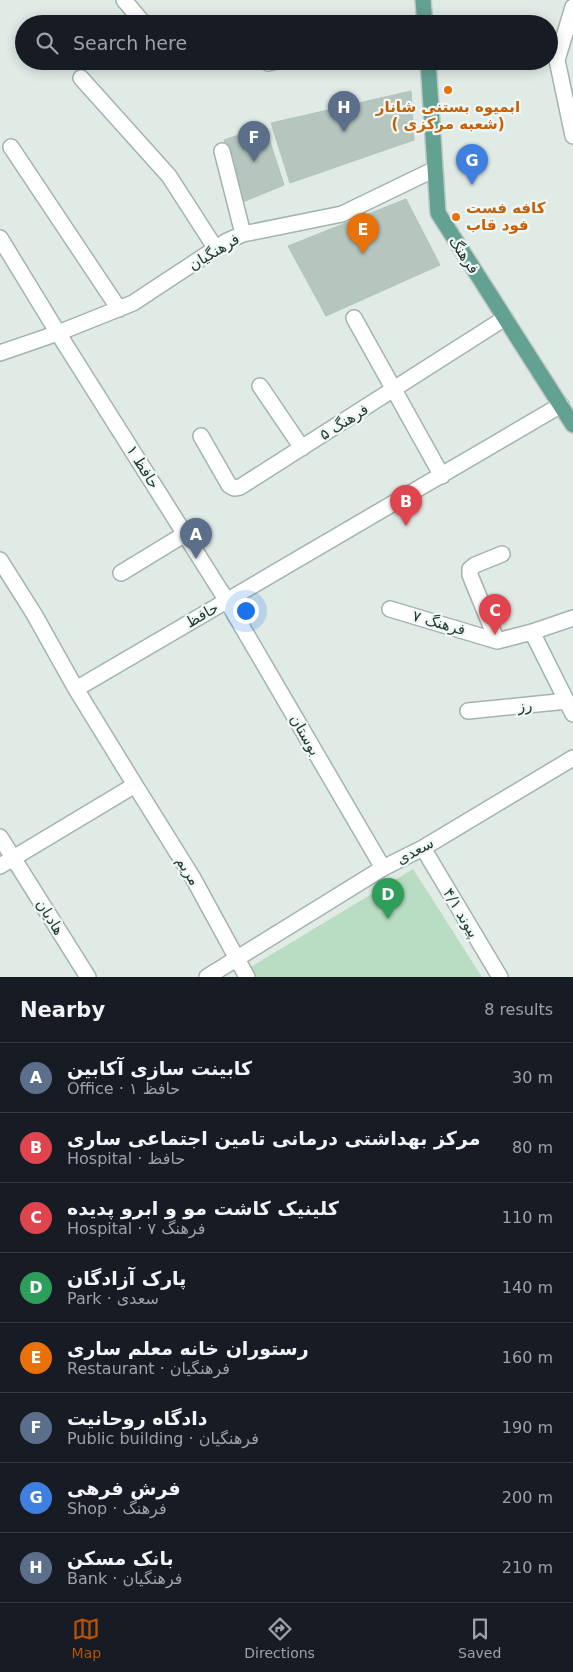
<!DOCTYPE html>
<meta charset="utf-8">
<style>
body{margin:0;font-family:"DejaVu Sans",Cairo,sans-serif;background:#242831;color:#f1f3f6}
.you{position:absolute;left:245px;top:610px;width:18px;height:18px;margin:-12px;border:4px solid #fff;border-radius:50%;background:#1a73e8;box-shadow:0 0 0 8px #1a73e833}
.badge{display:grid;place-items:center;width:32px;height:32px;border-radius:50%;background:#b45309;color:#fff;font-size:16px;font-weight:700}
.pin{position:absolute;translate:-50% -41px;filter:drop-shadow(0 1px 2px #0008)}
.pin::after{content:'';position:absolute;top:26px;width:18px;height:15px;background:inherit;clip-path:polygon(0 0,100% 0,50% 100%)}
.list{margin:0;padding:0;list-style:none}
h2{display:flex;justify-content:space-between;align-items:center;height:65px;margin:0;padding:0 20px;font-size:21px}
h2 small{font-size:16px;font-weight:400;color:#9ea1a6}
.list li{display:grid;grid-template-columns:32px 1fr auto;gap:15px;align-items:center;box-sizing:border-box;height:70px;padding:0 20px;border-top:1px solid #363941}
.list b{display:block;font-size:19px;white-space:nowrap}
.list p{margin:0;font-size:16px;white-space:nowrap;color:#9ea1a6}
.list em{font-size:16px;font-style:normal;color:#9ea1a6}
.icon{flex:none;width:28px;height:28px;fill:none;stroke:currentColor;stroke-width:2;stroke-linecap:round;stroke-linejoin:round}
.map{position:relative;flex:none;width:573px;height:977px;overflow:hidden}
.search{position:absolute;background:#171b24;box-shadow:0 2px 12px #0003;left:15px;right:15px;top:15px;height:55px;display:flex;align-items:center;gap:12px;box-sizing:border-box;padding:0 18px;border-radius:28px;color:#9ea1a6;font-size:19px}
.sheet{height:625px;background:#171b24}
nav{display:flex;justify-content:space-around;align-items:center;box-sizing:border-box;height:70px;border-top:1px solid #363941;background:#171b24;font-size:14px;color:#9ea1a6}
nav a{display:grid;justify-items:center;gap:2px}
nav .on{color:#b45309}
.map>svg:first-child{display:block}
</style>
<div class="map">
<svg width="573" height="977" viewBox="0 0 573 977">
<rect width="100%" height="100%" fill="#e0ebe6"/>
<path fill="#b8ddc3" d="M413,869l69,108h-227l-6,-9z"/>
<path fill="#b5c6bf" stroke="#b2c4bd" d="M411,91l3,49 -124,43 -19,-60z
M265,126l19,59 -41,17 -19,-62z
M406,199l34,66 -114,51 -38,-70z"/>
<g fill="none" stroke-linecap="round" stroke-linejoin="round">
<defs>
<path id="minor" d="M124,0l20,24
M573,7l-16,53 16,76
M268,63l9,-2
M81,78l88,98 47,73
M11,147l108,162
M222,151l21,83
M0,238l58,95 169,268 156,267
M354,318l88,158
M0,353l58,-20 75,-30 94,-62 16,-7 99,-20 93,-45
M260,386l42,62
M201,436l28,49 5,3 6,-1 265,-169
M0,560l34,54 42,75
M121,573l64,-39
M390,609l107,32 35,-9 41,-14
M532,632l41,82
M497,641l-27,-66v-6l5,-4 27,-11
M468,711l99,-10
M135,785l58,93 54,99
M0,837l88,140
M423,848l77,129
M0,866l135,-81 -59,-96 485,-284
M207,977l176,-109 40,-20 150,-90"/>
<path id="major" d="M423,0l2,24
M428,61l10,152 135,212"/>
</defs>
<use href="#minor" stroke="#a3b3ad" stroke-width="18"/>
<use href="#major" stroke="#c1c8c6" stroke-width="18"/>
<use href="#minor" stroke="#fff" stroke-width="15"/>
<use href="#major" stroke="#63a193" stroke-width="15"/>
</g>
<g fill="#e8710a" stroke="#f0f7f4" stroke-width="2">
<circle cx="448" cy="90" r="5"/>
<circle cx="456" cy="217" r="5"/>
</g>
<g text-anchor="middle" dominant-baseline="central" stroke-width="4.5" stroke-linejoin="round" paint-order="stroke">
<g font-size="15" font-weight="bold" fill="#c56008" stroke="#f0f7f4">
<text x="448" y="107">ابمیوه بستنی شانار<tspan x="448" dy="17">( شعبه مرکزی)</tspan></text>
<text x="466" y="208" text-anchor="start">کافه فست<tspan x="466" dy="17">فود قاب</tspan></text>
</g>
<g font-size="15" fill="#203b35" stroke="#f0f7f4">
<text transform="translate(214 252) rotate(-31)">فرهنگیان</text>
<text transform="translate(464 255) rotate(57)">فرهنگ</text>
<text transform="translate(344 422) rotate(-32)">فرهنگ ۵</text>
<text transform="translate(143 467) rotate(58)">حافظ ۱</text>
<text transform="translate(202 615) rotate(-30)">حافظ</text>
<text transform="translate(439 623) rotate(16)">فرهنگ ۷</text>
<text transform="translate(525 706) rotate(-6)">رز</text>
<text transform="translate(305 735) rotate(60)">بوستان</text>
<text transform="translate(415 851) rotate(-28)">سعدی</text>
<text transform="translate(188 871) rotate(59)">مریم</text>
<text transform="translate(461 913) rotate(59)">پیوند ۴/۱</text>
<text transform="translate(50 917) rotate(58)">هادیان</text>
</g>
</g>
</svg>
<div class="you"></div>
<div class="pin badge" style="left:196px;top:559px;background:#5c6f8a">A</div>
<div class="pin badge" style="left:406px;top:526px;background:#e0444e">B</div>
<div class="pin badge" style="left:495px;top:635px;background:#e0444e">C</div>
<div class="pin badge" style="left:388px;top:919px;background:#2e9e5b">D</div>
<div class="pin badge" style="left:363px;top:254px;background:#e8710a">E</div>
<div class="pin badge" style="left:254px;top:162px;background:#5c6f8a">F</div>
<div class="pin badge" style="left:472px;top:185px;background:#3f7fe0">G</div>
<div class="pin badge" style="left:344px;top:132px;background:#5c6f8a">H</div>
<div class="search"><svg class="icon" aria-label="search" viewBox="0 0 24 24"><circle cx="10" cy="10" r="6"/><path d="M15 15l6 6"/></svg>Search here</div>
</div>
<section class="sheet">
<h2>Nearby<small>8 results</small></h2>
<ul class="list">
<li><span class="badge" style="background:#5c6f8a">A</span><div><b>کابینت سازی آکابین</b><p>Office · حافظ ۱</p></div><em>30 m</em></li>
<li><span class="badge" style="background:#e0444e">B</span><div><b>مرکز بهداشتی درمانی تامین اجتماعی ساری</b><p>Hospital · حافظ</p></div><em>80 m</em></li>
<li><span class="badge" style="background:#e0444e">C</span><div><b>کلینیک کاشت مو و ابرو پدیده</b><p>Hospital · فرهنگ ۷</p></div><em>110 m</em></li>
<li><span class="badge" style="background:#2e9e5b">D</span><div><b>پارک آزادگان</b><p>Park · سعدی</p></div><em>140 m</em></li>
<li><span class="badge" style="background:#e8710a">E</span><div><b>رستوران خانه معلم ساری</b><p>Restaurant · فرهنگیان</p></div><em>160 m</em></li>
<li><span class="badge" style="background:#5c6f8a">F</span><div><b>دادگاه روحانیت</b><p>Public building · فرهنگیان</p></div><em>190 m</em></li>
<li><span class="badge" style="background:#3f7fe0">G</span><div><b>فرش فرهی</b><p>Shop · فرهنگ</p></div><em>200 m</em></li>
<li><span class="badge" style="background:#5c6f8a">H</span><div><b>بانک مسکن</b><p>Bank · فرهنگیان</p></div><em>210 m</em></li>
</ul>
</section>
<nav>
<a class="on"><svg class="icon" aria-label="map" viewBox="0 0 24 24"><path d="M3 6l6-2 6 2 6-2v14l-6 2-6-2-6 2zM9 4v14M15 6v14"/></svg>Map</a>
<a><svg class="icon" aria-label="directions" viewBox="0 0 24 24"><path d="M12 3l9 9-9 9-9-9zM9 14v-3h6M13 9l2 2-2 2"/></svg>Directions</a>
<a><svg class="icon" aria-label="saved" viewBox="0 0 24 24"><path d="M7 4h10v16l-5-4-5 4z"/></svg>Saved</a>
</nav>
